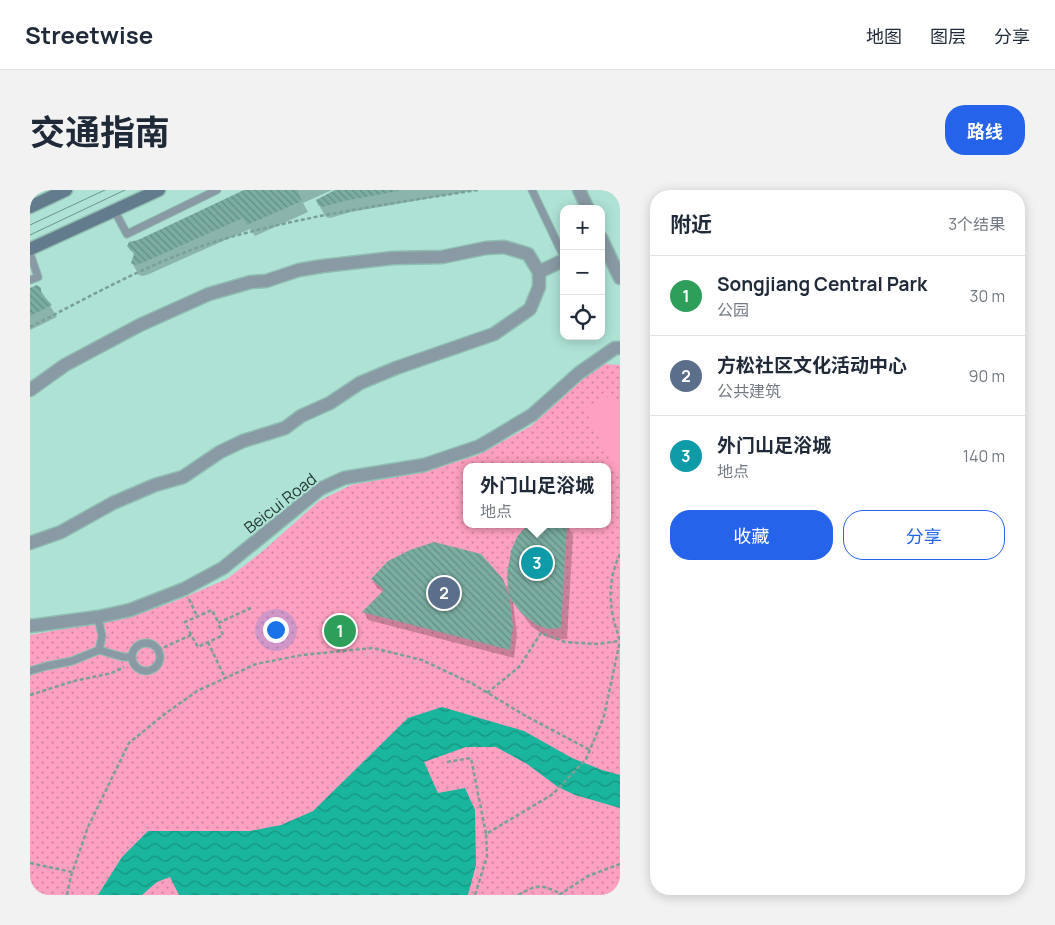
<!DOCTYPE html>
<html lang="zh">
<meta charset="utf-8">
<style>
body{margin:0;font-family:Manrope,"Noto Sans SC",sans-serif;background:#f2f2f3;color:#1f2937}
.controls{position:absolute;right:15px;top:15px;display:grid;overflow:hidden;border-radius:10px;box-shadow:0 2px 12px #0003}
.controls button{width:45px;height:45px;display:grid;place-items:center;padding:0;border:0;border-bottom:1px solid #e0e1e3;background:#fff;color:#1f2937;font:25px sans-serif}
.you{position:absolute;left:245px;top:439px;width:18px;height:18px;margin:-12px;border:4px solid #fff;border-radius:50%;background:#1a73e8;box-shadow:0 0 0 8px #1a73e833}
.badge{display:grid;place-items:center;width:32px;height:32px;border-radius:50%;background:#2563eb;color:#fff;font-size:16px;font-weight:700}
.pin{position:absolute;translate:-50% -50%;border:2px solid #fff;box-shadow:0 1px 5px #0006}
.popup{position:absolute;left:433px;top:273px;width:148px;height:65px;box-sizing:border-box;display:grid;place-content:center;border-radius:10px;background:#fff;filter:drop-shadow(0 1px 4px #0005);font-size:16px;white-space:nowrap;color:#747a83}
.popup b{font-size:19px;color:#1f2937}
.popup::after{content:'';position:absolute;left:50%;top:100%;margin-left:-10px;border:10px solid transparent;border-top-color:#fff}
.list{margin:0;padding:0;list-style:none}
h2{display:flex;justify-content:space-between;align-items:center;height:65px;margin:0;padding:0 20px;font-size:21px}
h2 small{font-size:16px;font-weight:400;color:#747a83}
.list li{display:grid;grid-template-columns:32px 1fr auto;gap:15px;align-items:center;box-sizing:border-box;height:80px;padding:0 20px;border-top:1px solid #e0e1e3}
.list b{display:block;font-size:19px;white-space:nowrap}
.list p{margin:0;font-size:16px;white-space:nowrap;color:#747a83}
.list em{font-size:16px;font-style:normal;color:#747a83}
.actions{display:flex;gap:10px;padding:15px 20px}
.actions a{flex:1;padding:11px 0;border:1px solid #2563eb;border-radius:20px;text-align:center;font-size:18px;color:#2563eb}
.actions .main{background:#2563eb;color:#fff}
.icon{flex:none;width:28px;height:28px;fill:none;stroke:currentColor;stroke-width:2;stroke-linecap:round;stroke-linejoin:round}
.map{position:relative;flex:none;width:590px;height:705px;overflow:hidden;border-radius:20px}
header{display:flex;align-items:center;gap:30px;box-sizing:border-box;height:70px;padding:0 25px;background:#fff;border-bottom:1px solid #e0e1e3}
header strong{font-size:24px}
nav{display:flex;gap:28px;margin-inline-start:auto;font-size:18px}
.intro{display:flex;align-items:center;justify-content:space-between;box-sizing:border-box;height:120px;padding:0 30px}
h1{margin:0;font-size:35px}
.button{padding:12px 22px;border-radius:20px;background:#2563eb;color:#fff;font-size:18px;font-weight:700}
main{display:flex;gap:30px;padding:0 30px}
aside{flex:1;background:#fff;border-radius:20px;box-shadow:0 2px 12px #0003}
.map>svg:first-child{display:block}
</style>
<header>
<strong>Streetwise</strong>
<nav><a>地图</a><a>图层</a><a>分享</a></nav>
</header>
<div class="intro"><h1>交通指南</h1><a class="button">路线</a></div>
<main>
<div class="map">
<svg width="590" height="705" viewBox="0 0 590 705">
<defs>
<pattern id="park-dots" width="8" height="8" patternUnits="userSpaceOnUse" patternTransform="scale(1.25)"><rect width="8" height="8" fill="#fea0c1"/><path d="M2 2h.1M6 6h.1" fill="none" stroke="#cd839d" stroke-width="1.8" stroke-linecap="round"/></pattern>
<pattern id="water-waves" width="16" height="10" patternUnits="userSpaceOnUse" patternTransform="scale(1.25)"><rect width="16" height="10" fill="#19b59c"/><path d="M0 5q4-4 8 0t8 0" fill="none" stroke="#169480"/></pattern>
<pattern id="building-back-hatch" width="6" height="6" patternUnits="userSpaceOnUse" patternTransform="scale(1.25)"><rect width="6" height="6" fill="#7bada1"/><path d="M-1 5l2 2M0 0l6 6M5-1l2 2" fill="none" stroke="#648e84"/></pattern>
</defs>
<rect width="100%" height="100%" fill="#aee2d5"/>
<path fill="url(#park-dots)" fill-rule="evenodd" d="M575,174l15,1v530h-590v-260l100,-18 43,-15 54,-23 36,-28 56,-50 32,-16 73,-13 54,-17 53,-29 52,-47zM437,277h140v57h-140z"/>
<path fill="#fea0c1" d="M584,204l6,13v74l-35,-73z"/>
<path fill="url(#water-waves)" d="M412,517l82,24 48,27 30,12 18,5v33l-45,-13 -17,-8 -31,-23 -31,-17h-30l-42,15 14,31 27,-5 10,22 1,55 -8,30h-289l-9,-18 -13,5 -15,13h-44l24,-38 26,-26h102l31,-6 32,-14 95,-93z"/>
<path fill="#0003" d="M217,0h85l-29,13 5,9 -53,24 -5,-7 -101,45 -6,2 -4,-1 -7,-12 3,-7 -7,-10z
M308,0h139l-126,22 -21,6 -4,-1 -7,-12z
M0,99h10l17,28 -27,13z
M537,334l6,12 -6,103 -11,1 -11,-4 -14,-10 -18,-25 4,33 -3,24 -146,-38 -4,-8 19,-20 -6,-4 -5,-9h130l8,14z"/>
<path fill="url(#building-back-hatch)" d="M214,0h53l5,11 -55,24 -4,-7 -101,45 -6,2 -5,-2 4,-12h-4l-4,-5 2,-4 9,-2z
M305,0h63v1l-54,10 -22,6 -4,-2 -2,-5z
M7,95l4,3v5l11,12 -22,11v-28z
M498,334h39l-6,104 -13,1 -11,-4 -15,-11 -13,-17 -2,-22 4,-24 6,-14z
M404,352l47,12 22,25 6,18 4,28 -3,25 -148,-38 22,-22 -13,-11 17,-18 22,-11z"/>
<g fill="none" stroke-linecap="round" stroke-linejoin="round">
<defs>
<path id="service" d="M502,0l32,67
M84,20l13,24 90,-44
M0,63l8,24 -8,3
M102 467a14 14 0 1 1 28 0a14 14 0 1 1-28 0Z
M69,460l24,7h8
M0,481l17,-5 25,-5 27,-11 3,-14 -4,-19"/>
<path id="minor" d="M0,200l35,-25 75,-40 69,-31 42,-12 15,-1 33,-11 24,-4 70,-8 49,-1 44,-9 18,-1 24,7 11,18 25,-12
M0,353l31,-11 52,-29 42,-18 28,-8 37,-25 23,-11 42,-13 16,-12 29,-13 30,-20 36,-15 98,-34 36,-25 9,-22v-15
M0,436l68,-9 32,-7 54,-21 39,-21 97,-79 24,-11 80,-13 56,-19 52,-31 47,-42 36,-25h5"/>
<path id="tertiary" d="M549,0l9,19
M571,48l19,40"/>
<path id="secondary" d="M0,17l36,-17
M0,59l129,-59"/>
</defs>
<use href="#service" stroke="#8fbdb1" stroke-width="9"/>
<use href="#minor" stroke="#8fbdb1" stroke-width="15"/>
<use href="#tertiary" stroke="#8fbdb1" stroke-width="15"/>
<use href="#secondary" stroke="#8fbdb1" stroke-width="15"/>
<path stroke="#79a197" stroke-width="2.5" stroke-dasharray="4 2.5" stroke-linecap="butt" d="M0,137c63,-32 126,-68 194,-88 83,-24 169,-36 254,-49
M590,364c-14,30 -11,56 0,86
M159,409l8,17
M161,445l-6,-13 27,-12 6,12
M178,452l17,36
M128,460l33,-15 7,12 25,-12 -5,-12 33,-15
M457,503l32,-26 22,-34 24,9 31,2 24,-3
M0,505l44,-14 38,-8 12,-6
M417,572l24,-4 15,76
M0,673l42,9
M37,705l4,-19 17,-49 41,-84 37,-30 31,-22 59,-27 46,-9 71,-7 49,12 51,24 51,31 66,35
M445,705l12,-39 -1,-22 67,-40 33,-35 18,-43 16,-75
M488,705c20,-11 23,-11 43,-1
M529,705l29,-19 32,-12"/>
<use href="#service" stroke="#899aa5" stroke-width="7"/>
<use href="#minor" stroke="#899aa5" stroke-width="12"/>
<use href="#tertiary" stroke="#899aa5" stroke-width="12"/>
<use href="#secondary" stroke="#637c8d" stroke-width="12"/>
<path stroke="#6d938a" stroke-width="1" d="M0,35l75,-35
M0,45l95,-45"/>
</g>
<g text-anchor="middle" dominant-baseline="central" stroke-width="4" stroke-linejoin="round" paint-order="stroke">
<g font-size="16" fill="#233833" stroke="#aee2d5">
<text transform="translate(250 313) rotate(-38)">Beicui Road</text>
</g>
</g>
</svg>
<div class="controls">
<button>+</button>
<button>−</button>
<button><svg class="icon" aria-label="locate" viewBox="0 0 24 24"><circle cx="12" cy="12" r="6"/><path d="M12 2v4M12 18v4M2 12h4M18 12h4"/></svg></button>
</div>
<div class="you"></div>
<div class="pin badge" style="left:310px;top:441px;background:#2e9e5b">1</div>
<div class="pin badge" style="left:414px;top:403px;background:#5c6f8a">2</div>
<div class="pin badge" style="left:507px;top:373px;background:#0f9aa8">3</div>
<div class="popup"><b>外门山足浴城</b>地点</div>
</div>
<aside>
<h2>附近<small>3个结果</small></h2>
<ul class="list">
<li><span class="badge" style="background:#2e9e5b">1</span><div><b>Songjiang Central Park</b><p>公园</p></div><em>30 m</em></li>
<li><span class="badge" style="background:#5c6f8a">2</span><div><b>方松社区文化活动中心</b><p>公共建筑</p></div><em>90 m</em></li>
<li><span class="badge" style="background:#0f9aa8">3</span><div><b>外门山足浴城</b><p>地点</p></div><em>140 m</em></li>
</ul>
<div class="actions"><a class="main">收藏</a><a>分享</a></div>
</aside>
</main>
